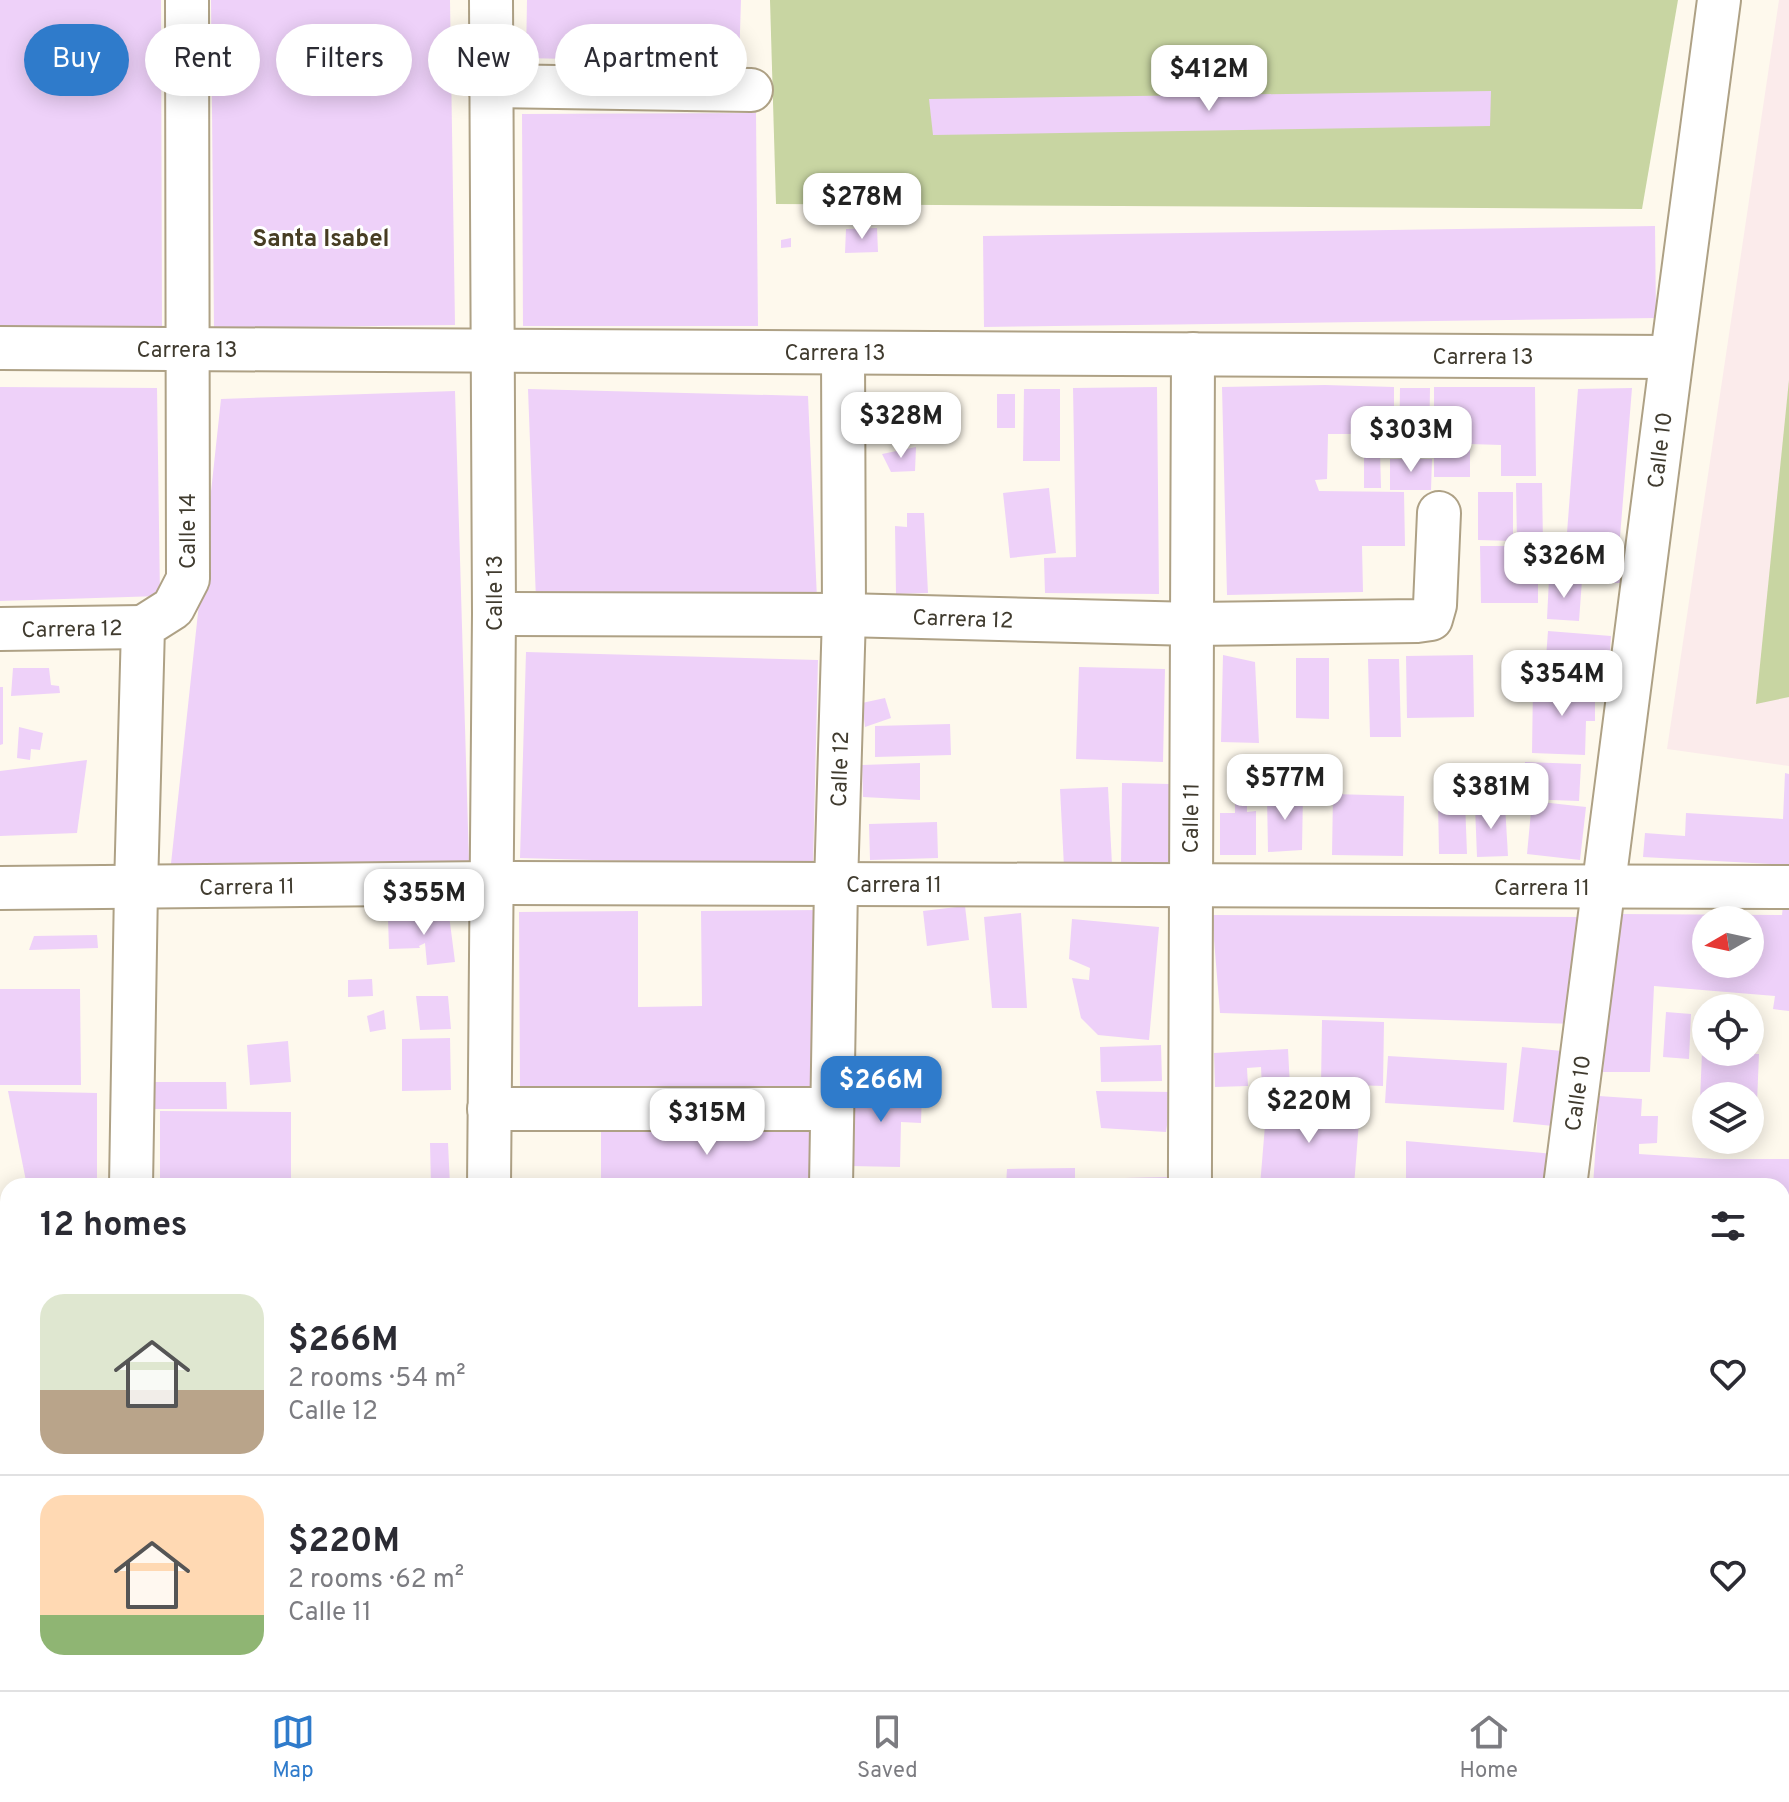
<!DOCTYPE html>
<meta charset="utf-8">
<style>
body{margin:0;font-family:Overpass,sans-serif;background:#f7f7f7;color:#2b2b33;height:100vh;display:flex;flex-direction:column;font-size:30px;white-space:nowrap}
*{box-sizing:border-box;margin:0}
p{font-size:26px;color:#7c7c81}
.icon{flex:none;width:44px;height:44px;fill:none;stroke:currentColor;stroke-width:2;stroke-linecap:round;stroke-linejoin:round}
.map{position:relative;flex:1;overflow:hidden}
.side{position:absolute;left:0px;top:1178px;width:1790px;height:512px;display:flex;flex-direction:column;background:#fff;border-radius:24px 24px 0 0;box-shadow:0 4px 20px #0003}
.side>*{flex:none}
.top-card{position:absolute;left:24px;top:24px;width:800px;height:72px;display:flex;gap:16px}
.needle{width:52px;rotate:261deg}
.controls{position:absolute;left:1692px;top:906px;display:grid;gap:16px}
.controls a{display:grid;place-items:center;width:72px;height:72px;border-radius:50%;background:#fff;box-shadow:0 4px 20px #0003;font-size:40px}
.price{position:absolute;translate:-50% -68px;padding:0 18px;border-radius:16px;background:#fff;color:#222;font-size:26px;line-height:52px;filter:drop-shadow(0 2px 4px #0008)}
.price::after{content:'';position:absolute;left:50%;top:48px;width:24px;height:18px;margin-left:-12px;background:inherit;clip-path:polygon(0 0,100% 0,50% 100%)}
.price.active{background:#2f7bcb;color:#fff}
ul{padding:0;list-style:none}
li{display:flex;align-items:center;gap:24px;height:200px;padding:0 40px}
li+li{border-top:2px solid #e1e1e2}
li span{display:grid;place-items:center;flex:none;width:224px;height:160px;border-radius:24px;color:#555}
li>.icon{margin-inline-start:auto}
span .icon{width:96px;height:96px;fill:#fffc;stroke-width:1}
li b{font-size:34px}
h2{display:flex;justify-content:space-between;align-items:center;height:96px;padding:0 40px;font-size:34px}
.chip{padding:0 28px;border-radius:36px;background:#fff;box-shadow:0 4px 20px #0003;font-size:28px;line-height:72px}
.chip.active{background:#2f7bcb;color:#fff}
.tab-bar{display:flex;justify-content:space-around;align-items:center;height:112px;border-top:2px solid #e1e1e2;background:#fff;font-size:22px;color:#7c7c81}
.tab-bar a{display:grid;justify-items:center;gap:4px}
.tab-bar .active{color:#2f7bcb}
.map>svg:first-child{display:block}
.education{fill:#fbebeb}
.green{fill:#c8d5a2}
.building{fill:#eed1f9;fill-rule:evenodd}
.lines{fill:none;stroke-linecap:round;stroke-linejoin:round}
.minor-casing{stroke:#aea185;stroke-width:46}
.minor{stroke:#fff;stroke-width:42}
.labels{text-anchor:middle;stroke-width:6;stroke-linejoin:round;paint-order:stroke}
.street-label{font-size:22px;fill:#403b2f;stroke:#fff}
.neighbourhood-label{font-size:24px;font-weight:bold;fill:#473d23;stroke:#fff}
</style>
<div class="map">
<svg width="1789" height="1690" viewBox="0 0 1789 1690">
<rect width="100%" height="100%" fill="#fef9ed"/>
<path class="education" d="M1779,0H1789V766L1667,749Z"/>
<g class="green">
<path d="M770,0H1678L1642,209L776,204Z"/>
<path d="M1789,380V697L1756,704Z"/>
</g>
<g class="building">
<path d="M0,0H161L162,329L0,330Z"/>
<path d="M211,0H450L455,325L214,328Z"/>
<path d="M527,0H741L739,63L526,58Z"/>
<path d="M1491,91L1490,126L933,135L929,99Z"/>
<path d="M756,113L758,326H523L522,114Z"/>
<path d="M1655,226L1656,318L984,327L983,236Z"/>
<path d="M877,228L878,252L845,253L846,229Z"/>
<path d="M791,238V247L781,248V240Z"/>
<path d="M1325,385L1394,387V451H1362L1361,409L1360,424L1352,425L1351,434H1328L1327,479L1315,480L1319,491L1404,492L1405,546H1362L1363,592L1227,595L1222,387Z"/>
<path d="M0,387L157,388L160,596L0,601Z"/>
<path d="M1157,387L1159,594L1045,593L1044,558L1076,557L1073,388Z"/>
<path d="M1434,387H1535L1536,476H1501V445L1470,444V477H1434Z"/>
<path d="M1400,388H1430L1429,449H1399Z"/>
<path d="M1632,388L1620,537L1567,533L1578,389Z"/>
<path d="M528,389L808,396L817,599L536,600Z"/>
<path d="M1024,389H1060V461H1023Z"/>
<path d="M455,391L469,862L170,873L221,399Z"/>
<rect x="997" y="394" width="18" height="34"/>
<path d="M916,447L915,471L891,472L882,454Z"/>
<path d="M1380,453L1381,488H1364V454Z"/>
<path d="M1390,459H1432L1431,490H1390Z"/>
<path d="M1516,483H1542L1543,543H1517Z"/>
<path d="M1049,488L1056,553L1010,558L1003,493Z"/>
<path d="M1478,492H1513V541L1478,540Z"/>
<path d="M907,513H924L928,593L896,594L895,526L907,527Z"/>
<path d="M1566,536L1567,558L1547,559L1545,537Z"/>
<path d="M1588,544L1622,545L1621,583H1587Z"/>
<path d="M1480,546H1538V603H1481Z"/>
<path d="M1549,579L1582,580L1579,621L1547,619Z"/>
<path d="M1548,631L1611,636L1608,678L1545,672Z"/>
<path d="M526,652L818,660L813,866L520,858Z"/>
<path d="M1223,655L1255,662L1259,743L1221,742Z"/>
<path d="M1473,655L1474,717L1407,718L1406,656Z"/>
<path d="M1296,658H1329V719L1296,718Z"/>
<path d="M1368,659H1399L1401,737H1370Z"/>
<path d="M1079,667L1165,669L1163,762L1076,759Z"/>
<path d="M13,668H49L51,685L59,686L60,693L11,696Z"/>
<path d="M1533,684L1595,685V721H1586L1585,755L1532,753Z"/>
<path d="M0,687H3V744L0,745Z"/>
<path d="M885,698L891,718L865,727L862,703Z"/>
<path d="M950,724L951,755L875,757V726Z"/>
<path d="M19,727L43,733L40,750L31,749L30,760L17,758Z"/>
<path d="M87,760L77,833L0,836V771Z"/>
<path d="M1525,762L1581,764L1579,801L1524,799Z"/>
<path d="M920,763V800L863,797L862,765Z"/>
<path d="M1785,773L1789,774V865L1643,857L1645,833L1685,836L1686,813L1783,819Z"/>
<path d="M1122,783L1170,784L1169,866L1121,865Z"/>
<path d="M1108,787L1112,865L1064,867L1060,789Z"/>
<path d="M1303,792L1302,850L1268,852L1267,795Z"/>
<path d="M1333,794L1404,796L1403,856L1332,855Z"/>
<path d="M1235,795H1247V812L1256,811V855H1220V813H1235Z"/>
<path d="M1465,801L1467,854H1439L1438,802Z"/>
<path d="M1532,801L1586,807L1580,860L1527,854Z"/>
<path d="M1505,805L1508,856L1477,857L1475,806Z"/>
<path d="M937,822L938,858L870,860L869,824Z"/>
<path d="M1783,905L1789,906V1011L1773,1009L1775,996L1654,986L1650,1072H1603L1618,914L1782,915ZM1706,920H1750V964H1706Z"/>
<path d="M965,906L969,940L927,946L923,911Z"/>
<path d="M820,910V1087L520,1088L519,912L638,911V1007L702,1006L701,911Z"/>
<path d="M1021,913L1027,1008H992L984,917Z"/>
<path d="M449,915L455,962L427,965L425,943L419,946L420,948L389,949L388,918Z"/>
<path d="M1212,915L1580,917L1576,1024L1220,1013Z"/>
<path d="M1072,919L1159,927L1149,1040L1098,1035L1081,1018L1072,978L1089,980L1090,968L1069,959Z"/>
<path d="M97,935L98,948L29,950L34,936Z"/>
<path d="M372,979L373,996L348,997V980Z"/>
<path d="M0,989H80L81,1085H0Z"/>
<path d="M416,996H448L451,1029L420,1030Z"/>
<path d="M384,1010L386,1029L370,1032L367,1016Z"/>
<path d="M1666,1012L1691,1014L1689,1059L1663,1057Z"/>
<path d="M1322,1020L1384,1022L1383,1086L1321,1084Z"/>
<path d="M450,1038L451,1090L402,1091V1039Z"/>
<path d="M288,1041L291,1082L250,1085L247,1045Z"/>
<path d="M1161,1045L1162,1081L1101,1082L1100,1047Z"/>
<path d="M1522,1047L1562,1051L1553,1126L1513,1122Z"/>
<path d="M1288,1049L1290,1087L1262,1089L1261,1067L1247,1068L1248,1086L1215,1087L1214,1053Z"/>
<path d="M1702,1052L1759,1054L1756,1127H1750V1096H1706V1125H1699Z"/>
<path d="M1388,1056L1507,1063L1504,1110L1385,1103Z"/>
<path d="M144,1082H226L227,1109H145Z"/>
<path d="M852,1087L922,1088L921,1123L901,1122L900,1167L850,1166Z"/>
<path d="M8,1091L97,1093V1186H27Z"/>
<path d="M1096,1091L1172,1092L1166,1132L1101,1128Z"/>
<path d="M1599,1096L1642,1099L1641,1116H1658L1657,1143L1639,1144V1154L1715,1159H1789V1247H1782V1186H1593Z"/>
<path d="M1267,1101L1360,1109L1354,1186H1260Z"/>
<path d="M160,1111L291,1112V1186H160Z"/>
<path d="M809,1126L810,1186H601V1132Z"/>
<path d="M1406,1141L1554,1154L1551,1186H1406Z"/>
<path d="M430,1143H448L450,1186H431Z"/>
<path d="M1075,1168V1186H1006L1007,1169Z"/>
<path d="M1168,1177V1186H1124V1178Z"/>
<path d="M1782,1325H1789V1690H1664L1666,1682H1782Z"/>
<rect x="0" y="1460" width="8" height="58"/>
<path d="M8,1666V1682H22V1690H0V1667Z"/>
<path d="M1366,1682H1453V1690L1366,1684Z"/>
<path d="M167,1683L243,1685V1690H167Z"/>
</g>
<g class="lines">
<defs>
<g id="minor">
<path d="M489,86L751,90"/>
<path d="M0,348L1670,357"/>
<path d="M494,614L844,615L1194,624L1417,621L1431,619L1435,605L1439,513"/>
<path d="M0,629L143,627"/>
<path d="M0,888L490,883L1789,887"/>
<path d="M489,1109H832"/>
<path d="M131,1186L136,888L143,627L173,608L188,579L187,0"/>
<path d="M489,1186L494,614L491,0"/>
<path d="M831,1186L836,885L844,615L843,353"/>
<path d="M1190,1186C1189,909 1194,632 1193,354"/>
<path d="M1565,1186C1618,791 1665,395 1719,0"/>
<path d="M0,1262H8"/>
<path d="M1782,1277H1789"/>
<path d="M0,1645L8,1646"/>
<path d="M130,1682V1690"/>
<path d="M703,1682L820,1690"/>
<path d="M485,1690V1682"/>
<path d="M1190,1690V1682"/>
<path d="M1492,1690L1493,1682"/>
</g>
</defs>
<use href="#minor" class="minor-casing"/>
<use href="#minor" class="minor"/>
</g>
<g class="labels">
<g class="street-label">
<text x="187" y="357">Carrera 13</text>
<text x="835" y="360">Carrera 13</text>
<text x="1483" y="364">Carrera 13</text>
<text transform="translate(1659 450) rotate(-83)" y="8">Calle 10</text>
<text transform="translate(187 531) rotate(-90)" y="8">Calle 14</text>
<text transform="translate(494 593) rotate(-90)" y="8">Calle 13</text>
<text transform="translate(963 618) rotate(2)" y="8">Carrera 12</text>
<text transform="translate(72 628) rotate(-1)" y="8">Carrera 12</text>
<text transform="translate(839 769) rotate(-88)" y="8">Calle 12</text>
<text transform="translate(1190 818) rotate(-89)" y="8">Calle 11</text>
<text x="894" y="892">Carrera 11</text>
<text transform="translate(247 886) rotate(-1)" y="8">Carrera 11</text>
<text x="1542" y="895">Carrera 11</text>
<text transform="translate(1577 1093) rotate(-82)" y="8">Calle 10</text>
</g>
<g class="neighbourhood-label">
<text x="321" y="246">Santa Isabel</text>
</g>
</g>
</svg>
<div class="controls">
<a><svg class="needle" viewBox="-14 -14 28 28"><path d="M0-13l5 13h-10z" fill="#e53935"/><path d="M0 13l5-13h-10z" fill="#7c7c81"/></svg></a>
<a><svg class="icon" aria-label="locate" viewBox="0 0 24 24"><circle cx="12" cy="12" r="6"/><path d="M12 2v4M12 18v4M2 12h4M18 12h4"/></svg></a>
<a><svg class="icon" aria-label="layers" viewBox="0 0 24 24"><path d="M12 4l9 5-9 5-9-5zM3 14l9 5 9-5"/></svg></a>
</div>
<b class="price" style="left:1209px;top:113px">$412M</b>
<b class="price" style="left:862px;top:241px">$278M</b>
<b class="price" style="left:901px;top:460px">$328M</b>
<b class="price" style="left:1411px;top:474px">$303M</b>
<b class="price" style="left:1564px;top:600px">$326M</b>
<b class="price" style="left:1562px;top:718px">$354M</b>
<b class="price" style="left:1285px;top:822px">$577M</b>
<b class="price" style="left:1491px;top:831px">$381M</b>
<b class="price" style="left:424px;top:937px">$355M</b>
<b class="price active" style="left:881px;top:1124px">$266M</b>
<b class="price" style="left:1309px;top:1145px">$220M</b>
<b class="price" style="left:707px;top:1157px">$315M</b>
<div class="top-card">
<a class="chip active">Buy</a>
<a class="chip">Rent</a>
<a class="chip">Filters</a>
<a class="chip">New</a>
<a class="chip">Apartment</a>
</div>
<section class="side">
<h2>12 homes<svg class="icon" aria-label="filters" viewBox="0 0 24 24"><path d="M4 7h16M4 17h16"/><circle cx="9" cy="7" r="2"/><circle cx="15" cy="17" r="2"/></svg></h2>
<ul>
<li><span style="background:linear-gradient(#dfe7d0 60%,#b9a48a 0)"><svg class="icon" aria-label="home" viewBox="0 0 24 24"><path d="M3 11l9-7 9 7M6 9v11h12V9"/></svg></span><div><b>$266M</b><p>2 rooms · 54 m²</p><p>Calle 12</p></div><svg class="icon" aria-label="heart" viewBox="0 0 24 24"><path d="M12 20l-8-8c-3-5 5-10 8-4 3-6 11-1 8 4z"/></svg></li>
<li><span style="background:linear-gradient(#ffd9b3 75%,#8fb573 0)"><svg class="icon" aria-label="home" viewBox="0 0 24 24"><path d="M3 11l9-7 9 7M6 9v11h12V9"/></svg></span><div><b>$220M</b><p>2 rooms · 62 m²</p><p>Calle 11</p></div><svg class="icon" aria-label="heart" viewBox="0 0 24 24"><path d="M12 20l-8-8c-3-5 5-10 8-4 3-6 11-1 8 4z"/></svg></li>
</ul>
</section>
</div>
<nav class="tab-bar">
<a class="active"><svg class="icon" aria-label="map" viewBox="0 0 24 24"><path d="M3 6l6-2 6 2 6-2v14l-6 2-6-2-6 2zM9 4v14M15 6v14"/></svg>Map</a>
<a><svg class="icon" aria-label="saved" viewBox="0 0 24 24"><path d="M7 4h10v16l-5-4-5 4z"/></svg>Saved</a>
<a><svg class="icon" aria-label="home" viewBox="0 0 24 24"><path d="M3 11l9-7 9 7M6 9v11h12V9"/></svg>Home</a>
</nav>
